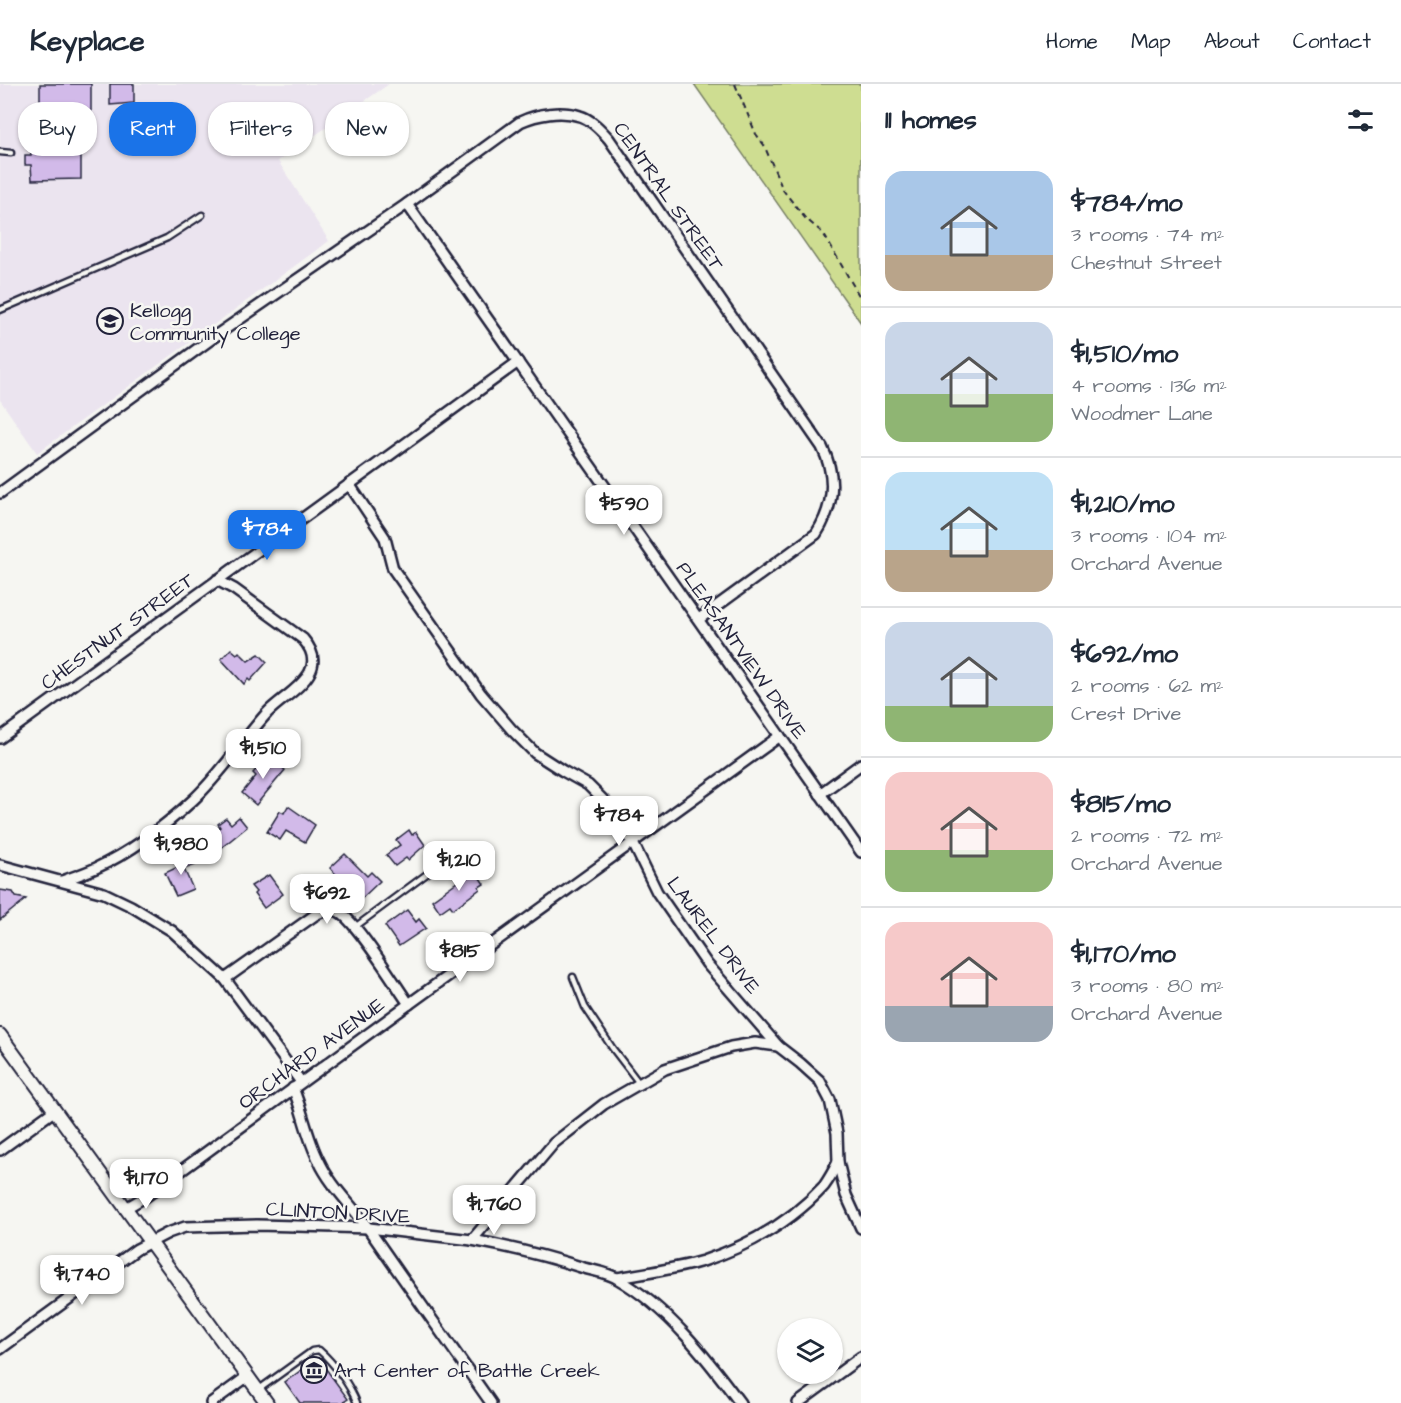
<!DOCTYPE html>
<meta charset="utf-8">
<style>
body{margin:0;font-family:"Architects Daughter",sans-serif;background:#f6f6f7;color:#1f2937;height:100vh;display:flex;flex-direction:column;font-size:22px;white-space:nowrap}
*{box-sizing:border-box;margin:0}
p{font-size:20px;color:#747a83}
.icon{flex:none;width:33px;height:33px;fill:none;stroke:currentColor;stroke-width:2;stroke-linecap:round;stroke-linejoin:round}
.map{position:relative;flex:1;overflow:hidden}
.sheet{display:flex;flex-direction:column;background:#fff;width:540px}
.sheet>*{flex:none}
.top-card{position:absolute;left:18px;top:18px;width:570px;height:54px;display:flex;gap:12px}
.tools{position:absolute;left:777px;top:1234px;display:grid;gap:12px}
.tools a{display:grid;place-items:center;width:66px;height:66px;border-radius:50%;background:#fff;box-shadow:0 2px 4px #0004;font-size:30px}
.price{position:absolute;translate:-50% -51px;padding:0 14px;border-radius:12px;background:#fff;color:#222;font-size:20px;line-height:39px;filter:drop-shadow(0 2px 3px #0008)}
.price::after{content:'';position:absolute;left:50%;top:36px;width:18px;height:14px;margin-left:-9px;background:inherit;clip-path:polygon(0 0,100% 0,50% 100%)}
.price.on{background:#1a73e8;color:#fff}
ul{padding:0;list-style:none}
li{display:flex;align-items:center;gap:18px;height:150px;padding:0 24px}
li+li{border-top:2px solid #e0e1e3}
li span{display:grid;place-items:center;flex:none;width:168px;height:120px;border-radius:18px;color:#555}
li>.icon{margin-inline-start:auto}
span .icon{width:72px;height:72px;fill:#fffc;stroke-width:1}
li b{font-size:26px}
h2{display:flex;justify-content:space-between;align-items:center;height:72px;padding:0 24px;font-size:26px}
.chip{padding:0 21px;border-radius:24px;background:#fff;box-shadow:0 2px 4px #0004;font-size:21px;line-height:54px}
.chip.on{background:#1a73e8;color:#fff}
header{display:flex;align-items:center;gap:36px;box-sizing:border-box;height:84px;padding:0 30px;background:#fff;border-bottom:2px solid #e0e1e3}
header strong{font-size:28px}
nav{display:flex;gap:33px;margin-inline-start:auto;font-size:21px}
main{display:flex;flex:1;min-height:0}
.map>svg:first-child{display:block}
.built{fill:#ebe4ef}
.green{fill:#cedd91;stroke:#788066;stroke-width:1.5}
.building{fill:#d2bae9;stroke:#22223b;stroke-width:1.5}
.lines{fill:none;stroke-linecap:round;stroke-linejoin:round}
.service-casing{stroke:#22223b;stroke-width:9}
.minor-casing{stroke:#22223b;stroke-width:14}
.tertiary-casing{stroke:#22223b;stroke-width:16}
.path{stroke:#22223b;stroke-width:2;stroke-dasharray:6 4.5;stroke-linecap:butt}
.service{stroke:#f6f6f2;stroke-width:4.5}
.minor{stroke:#f6f6f2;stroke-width:9}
.tertiary{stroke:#f6f6f2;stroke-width:12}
.labels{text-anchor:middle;stroke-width:5;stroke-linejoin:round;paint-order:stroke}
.street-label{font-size:20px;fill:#22223b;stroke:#f6f6f2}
.poi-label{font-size:20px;fill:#22223b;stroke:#f6f6f2;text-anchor:start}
</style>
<header>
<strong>Keyplace</strong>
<nav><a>Home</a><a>Map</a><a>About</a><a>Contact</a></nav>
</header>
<main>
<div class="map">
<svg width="861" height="1319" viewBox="0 0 861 1319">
<rect width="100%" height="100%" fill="#f6f6f2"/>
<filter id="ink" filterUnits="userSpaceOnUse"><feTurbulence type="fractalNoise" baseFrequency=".0167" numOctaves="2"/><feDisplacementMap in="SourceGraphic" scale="12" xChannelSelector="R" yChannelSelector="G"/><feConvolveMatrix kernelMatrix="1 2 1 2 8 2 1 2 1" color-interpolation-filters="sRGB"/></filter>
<g filter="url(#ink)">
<path class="built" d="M0,0H389L278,77L329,157L37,369L0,316Z"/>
<path class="green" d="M694,0H861V239Z"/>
<g class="building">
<path d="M40,0H91V33H81V95L32,96L31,81H25V71H31L30,34H40Z"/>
<path d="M110,0H134V19L110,21Z"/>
<path d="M231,565L237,570L239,568L248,577L259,570L267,578L250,597L248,595L244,600L221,575Z"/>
<path d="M268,672L285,686L256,721L242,709L256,692L253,689Z"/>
<path d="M288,722L315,741L305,758L286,747L280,756L267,748L280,727L284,729Z"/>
<path d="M239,733L247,743L221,764L220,762L214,767L207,757L212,753L211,751L220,743L218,740L226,734L231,740Z"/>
<path d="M409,746L412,751L416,748L425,761L408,776L406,774L395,782L386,771L400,761L396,756Z"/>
<path d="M189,769L195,781L184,785L193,805L176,812L165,789L180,782L177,774Z"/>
<path d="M345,770L367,792L371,788L380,797L360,816L330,784Z"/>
<path d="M476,788L484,800L479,803L480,805L453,825L450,821L440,828L432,816L468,790L469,792Z"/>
<path d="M269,791L283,810L264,824L254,810L256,808L251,802Z"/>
<path d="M0,806L13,808L16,813L26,815L0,836Z"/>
<path d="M407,826L416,838L419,835L426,844L399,862L385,842Z"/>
<path d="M318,1274L348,1315L342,1319H300L285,1298Z"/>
</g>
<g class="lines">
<defs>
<g id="service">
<path d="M0,68L11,69"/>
<path d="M0,226L167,154L202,131"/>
<path d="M355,843L451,772"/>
<path d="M573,893L585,923L613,965L639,999"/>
<path d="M258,1306L312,1267L319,1266C334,1279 350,1301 357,1319"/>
</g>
<g id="minor">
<path d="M407,120L861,768"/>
<path d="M349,400L385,454L393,485L481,610L512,646L535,669L563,687L588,701L606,719L633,759L657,808L707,880L778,962L800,979L820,997L830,1016L837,1049L838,1078L846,1111L861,1144"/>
<path d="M0,409L218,250L407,120L520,38C537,30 561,26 580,32C591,35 601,46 609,55L822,363C837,393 834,422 816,450L699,535"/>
<path d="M0,654L518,278"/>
<path d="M820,710L861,680"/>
<path d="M0,781L104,809L131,822L172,847L225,895L301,998"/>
<path d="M62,797C73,793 85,789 96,784C131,768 165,742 193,716C221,690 242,657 267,629C287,608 333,589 303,555L234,505L217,496"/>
<path d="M225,895L315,831C322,828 329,824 337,827C354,833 396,902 409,920"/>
<path d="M293,1004C303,1028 307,1054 319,1077C331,1103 354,1123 370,1147C410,1205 451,1262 491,1319"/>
<path d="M0,1066L55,1026"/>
<path d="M126,1124L145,1113L409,920L780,652"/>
<path d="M472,1156C510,1163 547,1172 584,1184C595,1187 609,1189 618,1195C668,1224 706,1273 740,1319"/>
<path d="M617,1194C646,1189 676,1185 703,1177C748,1162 792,1137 824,1102C829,1095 834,1086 838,1078"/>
<path d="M0,1265L137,1165L168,1149L185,1143L257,1141L335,1143L369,1144L472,1156L554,1059L604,1020L665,985L731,963L755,959L778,962"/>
<path d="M211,1319L248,1292"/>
<path d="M798,1319L861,1273"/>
</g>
<path id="tertiary" d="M0,951L267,1319"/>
</defs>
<use href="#service" class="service-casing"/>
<use href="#minor" class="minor-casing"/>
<use href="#tertiary" class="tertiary-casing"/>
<path class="path" d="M735,0L756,50L764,61L783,106L805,134L823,149L861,215"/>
<use href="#service" class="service"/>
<use href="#minor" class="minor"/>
<use href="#tertiary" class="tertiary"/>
</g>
</g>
<defs>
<symbol id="university-ring" viewBox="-11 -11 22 22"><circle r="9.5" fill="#f6f6f2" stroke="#22223b" stroke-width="1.5"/><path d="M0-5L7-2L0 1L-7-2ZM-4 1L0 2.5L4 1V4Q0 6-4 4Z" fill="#22223b"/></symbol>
<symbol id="museum-ring" viewBox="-11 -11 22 22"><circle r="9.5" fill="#f6f6f2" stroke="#22223b" stroke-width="1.5"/><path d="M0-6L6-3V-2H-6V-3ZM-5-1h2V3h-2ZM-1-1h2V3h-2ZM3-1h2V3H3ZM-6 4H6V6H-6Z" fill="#22223b"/></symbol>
</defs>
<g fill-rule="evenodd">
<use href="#university-ring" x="95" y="222" width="30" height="30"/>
<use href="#museum-ring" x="299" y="1271" width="30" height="30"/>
</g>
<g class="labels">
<g class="street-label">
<text transform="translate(669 112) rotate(55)" y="7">CENTRAL STREET</text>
<text transform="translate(117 547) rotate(-36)" y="7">CHESTNUT STREET</text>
<text transform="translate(742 566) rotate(55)" y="7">PLEASANTVIEW DRIVE</text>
<text transform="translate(714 851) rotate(53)" y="7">LAUREL DRIVE</text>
<text transform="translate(311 969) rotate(-36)" y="7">ORCHARD AVENUE</text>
<text transform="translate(338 1128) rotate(3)" y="7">CLINTON DRIVE</text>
</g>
<g class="poi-label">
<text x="130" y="233">Kellogg<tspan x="130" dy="23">Community College</tspan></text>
<text x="334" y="1293">Art Center of Battle Creek</text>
</g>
</g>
</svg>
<div class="tools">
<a><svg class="icon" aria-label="layers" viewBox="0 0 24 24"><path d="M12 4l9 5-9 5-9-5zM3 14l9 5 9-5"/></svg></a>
</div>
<b class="price" style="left:624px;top:452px">$590</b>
<b class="price on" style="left:267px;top:477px">$784</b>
<b class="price" style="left:263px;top:696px">$1,510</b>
<b class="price" style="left:619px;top:763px">$784</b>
<b class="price" style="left:181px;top:792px">$1,980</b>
<b class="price" style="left:459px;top:808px">$1,210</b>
<b class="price" style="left:327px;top:841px">$692</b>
<b class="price" style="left:460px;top:899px">$815</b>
<b class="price" style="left:146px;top:1126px">$1,170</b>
<b class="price" style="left:494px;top:1152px">$1,760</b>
<b class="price" style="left:82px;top:1222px">$1,740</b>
<div class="top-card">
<a class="chip">Buy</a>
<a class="chip on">Rent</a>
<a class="chip">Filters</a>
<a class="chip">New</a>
</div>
</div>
<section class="sheet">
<h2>11 homes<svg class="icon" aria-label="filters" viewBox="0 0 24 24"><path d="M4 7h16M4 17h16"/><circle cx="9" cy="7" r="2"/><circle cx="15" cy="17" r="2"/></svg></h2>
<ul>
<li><span style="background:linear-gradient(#a9c7e8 70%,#b9a48a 0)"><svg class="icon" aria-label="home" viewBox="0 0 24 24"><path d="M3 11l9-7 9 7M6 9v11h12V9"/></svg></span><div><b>$784/mo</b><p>3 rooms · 74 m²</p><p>Chestnut Street</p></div></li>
<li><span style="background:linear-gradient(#c9d6e8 60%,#8fb573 0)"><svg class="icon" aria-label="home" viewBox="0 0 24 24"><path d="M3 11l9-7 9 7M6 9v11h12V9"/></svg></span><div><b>$1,510/mo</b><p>4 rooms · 136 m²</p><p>Woodmer Lane</p></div></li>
<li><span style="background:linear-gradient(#bfe0f5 65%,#b9a48a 0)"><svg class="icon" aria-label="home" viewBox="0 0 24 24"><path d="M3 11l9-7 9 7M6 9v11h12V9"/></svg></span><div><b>$1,210/mo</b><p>3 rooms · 104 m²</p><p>Orchard Avenue</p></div></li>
<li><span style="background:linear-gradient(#c9d6e8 70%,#8fb573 0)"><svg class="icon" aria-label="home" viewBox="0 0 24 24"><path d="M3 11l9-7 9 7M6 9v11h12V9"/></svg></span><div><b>$692/mo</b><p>2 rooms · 62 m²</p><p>Crest Drive</p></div></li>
<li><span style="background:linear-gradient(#f6c9c9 65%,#8fb573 0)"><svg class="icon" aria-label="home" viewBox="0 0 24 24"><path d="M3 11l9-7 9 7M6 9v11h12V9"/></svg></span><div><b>$815/mo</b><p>2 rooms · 72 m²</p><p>Orchard Avenue</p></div></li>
<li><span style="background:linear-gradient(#f6c9c9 70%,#9aa5b1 0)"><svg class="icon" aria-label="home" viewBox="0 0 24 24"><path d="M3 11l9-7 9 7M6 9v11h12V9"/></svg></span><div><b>$1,170/mo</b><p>3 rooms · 80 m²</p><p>Orchard Avenue</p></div></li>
</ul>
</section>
</main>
